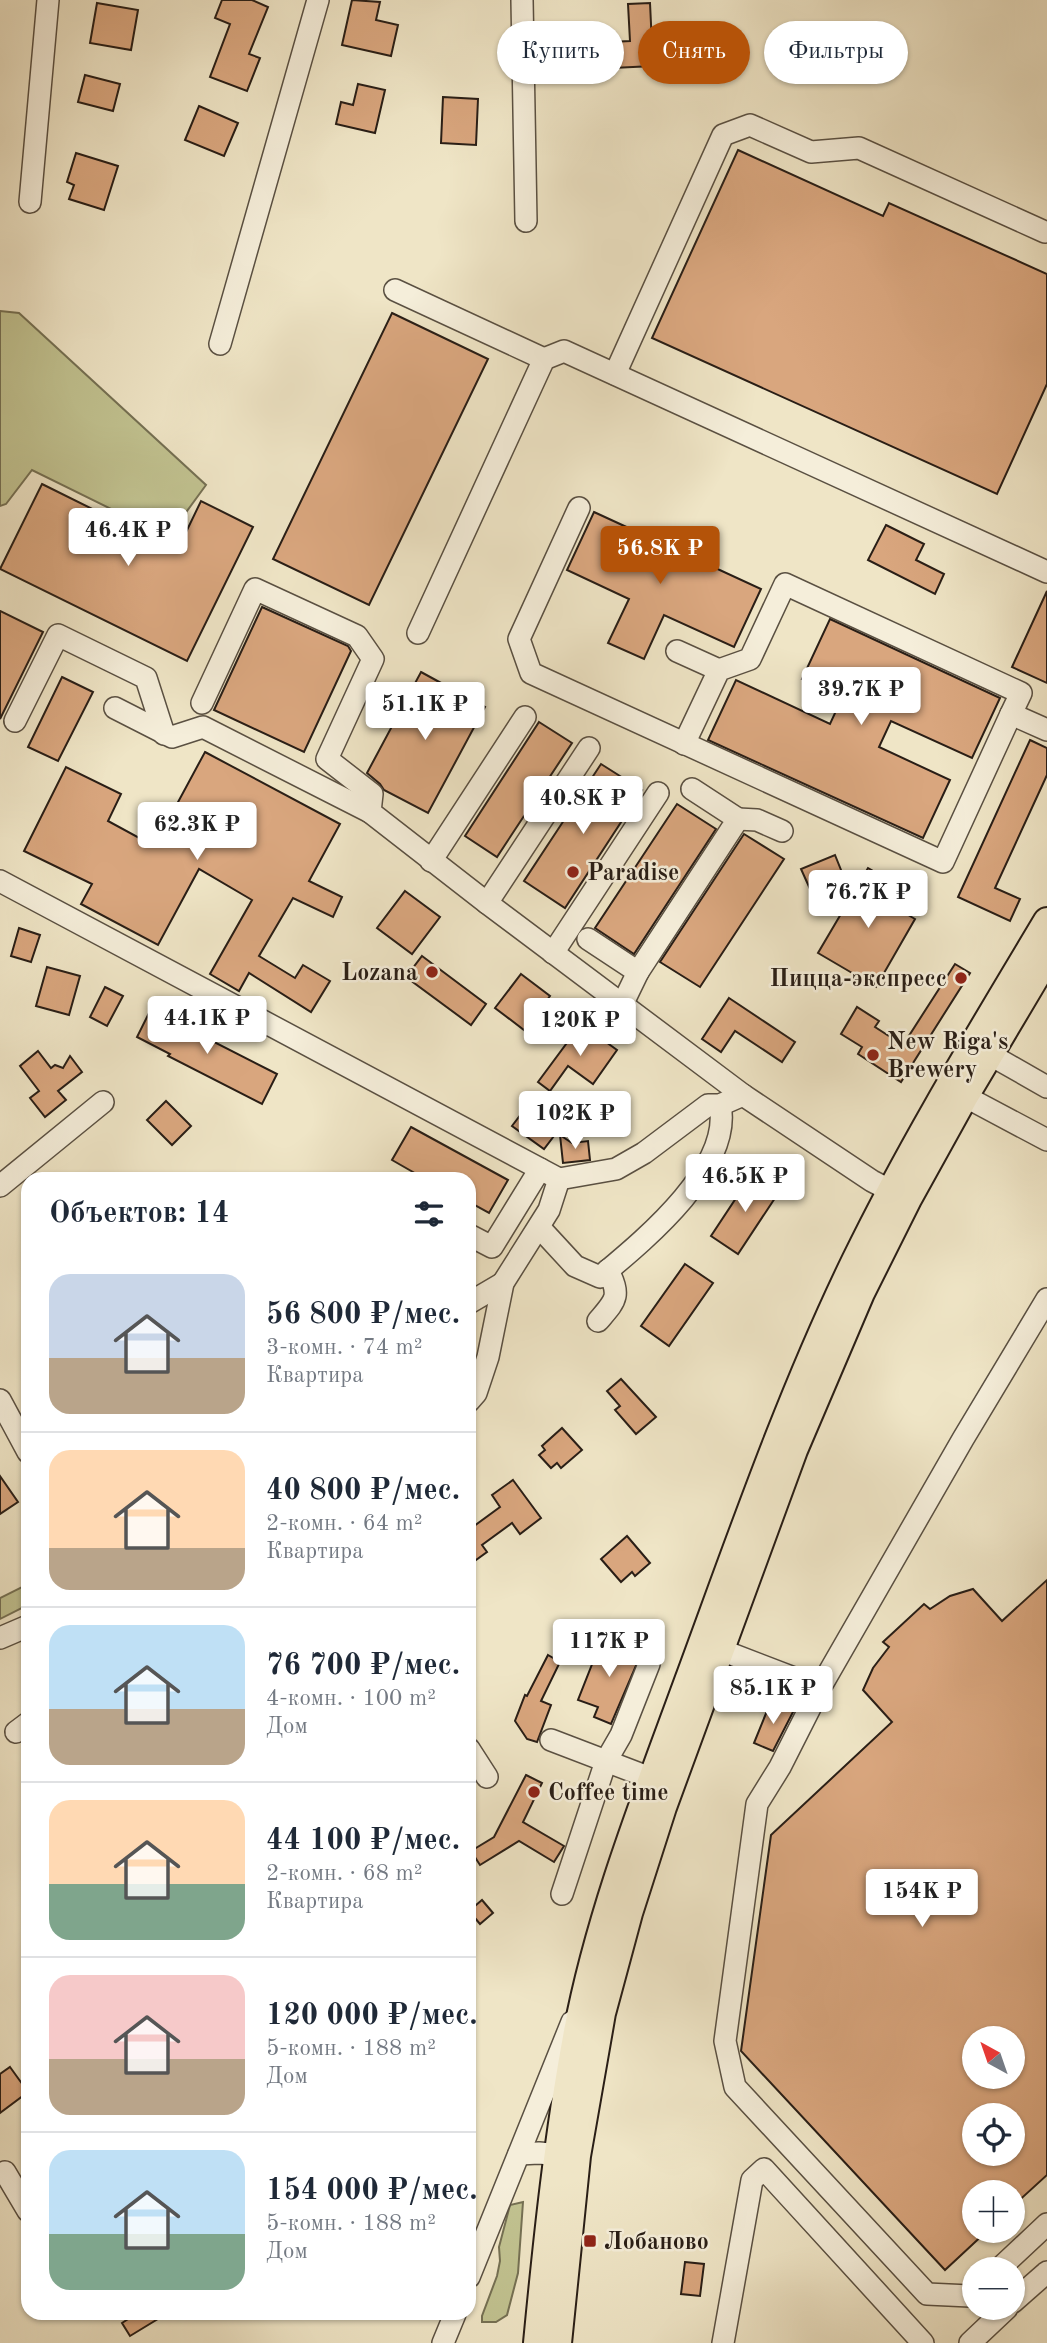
<!DOCTYPE html>
<html lang="ru">
<meta charset="utf-8">
<style>
body{margin:0;font-family:"Old Standard TT",serif;background:#f6f6f7;color:#1f2937;height:100vh;display:flex;flex-direction:column;font-size:26px;white-space:nowrap}
*{box-sizing:border-box;margin:0}
p{font-size:23px;color:#747a83}
.icon{flex:none;width:38px;height:38px;fill:none;stroke:currentColor;stroke-width:2;stroke-linecap:round;stroke-linejoin:round}
.map{position:relative;flex:1;overflow:hidden}
.sheet{position:absolute;left:21px;top:1172px;width:455px;height:1148px;display:flex;flex-direction:column;background:#fff;border-radius:21px;box-shadow:0 2px 5px #0004}
.sheet>*{flex:none}
.guide{position:absolute;left:497px;top:21px;width:444px;height:63px;display:flex;gap:14px}
.needle{width:46px;rotate:320deg}
.buttons{position:absolute;left:962px;top:2026px;display:grid;gap:14px}
.buttons a{display:grid;place-items:center;width:63px;height:63px;border-radius:50%;background:#fff;box-shadow:0 2px 5px #0004;font-size:35px}
.price{position:absolute;translate:-50% -60px;padding:0 16px;border-radius:7px;background:#fff;color:#222;font-size:23px;line-height:46px;filter:drop-shadow(0 2px 4px #0008)}
.price::after{content:'';position:absolute;left:50%;top:42px;width:21px;height:16px;margin-left:-10px;background:inherit;clip-path:polygon(0 0,100% 0,50% 100%)}
.price.active{background:#b45309;color:#fff}
ul{padding:0;list-style:none}
li{display:flex;align-items:center;gap:21px;height:175px;padding:0 28px}
li+li{border-top:2px solid #e0e1e3}
li span{display:grid;place-items:center;flex:none;width:196px;height:140px;border-radius:21px;color:#555}
li>.icon{margin-inline-start:auto}
span .icon{width:84px;height:84px;fill:#fffc;stroke-width:1}
li b{font-size:30px}
h2{display:flex;justify-content:space-between;align-items:center;height:84px;padding:0 28px;font-size:30px}
.tag{padding:0 24px;border-radius:32px;background:#fff;box-shadow:0 2px 5px #0004;font-size:24px;line-height:63px}
.tag.active{background:#b45309;color:#fff}
.map>svg:first-child{display:block}
.green{fill:#c1c290;stroke:#757053;stroke-width:2}
.building{fill:#d9a67e;stroke:#291e16;stroke-width:2;fill-rule:evenodd}
.lines{fill:none;stroke-linecap:round;stroke-linejoin:round}
.minor-casing{stroke:#5a5042;stroke-width:24}
.major-casing{stroke:#291e16;stroke-width:30}
.minor{stroke:#f5eeda;stroke-width:21}
.major{stroke:#efe5c6;stroke-width:26}
.poi-dot{fill:#8f2418;stroke:#f5eeda;stroke-width:2.5}
.labels{text-anchor:middle;stroke-width:5;stroke-linejoin:round;paint-order:stroke}
.poi-label{font-size:24px;font-weight:bold;fill:#291e16;stroke:#f5eeda;text-anchor:start}
</style>
<div class="map">
<svg width="1047" height="2343" viewBox="0 0 1047 2343">
<rect width="100%" height="100%" fill="#efe5c6"/>
<filter id="stains"><feTurbulence type="fractalNoise" baseFrequency=".00286" numOctaves="4"/><feColorMatrix values="0 0 0 0 .2 0 0 0 0 .09 0 0 0 0 .02 0 0 0 .5 -.17"/></filter>
<radialGradient id="worn" r=".72"><stop offset=".6" stop-color="#630" stop-opacity="0"/><stop offset="1" stop-color="#630" stop-opacity=".3"/></radialGradient>
<g class="green">
<path d="M0,311L19,313L206,485L168,537L32,470L6,504L0,506Z"/>
<path d="M22,1587V1608L0,1619V1598Z"/>
<path d="M523,2202L518,2273L507,2315L496,2322H482V2316L497,2276L500,2261L499,2247L510,2205Z"/>
</g>
<g class="building">
<path d="M222,0H252L268,7L249,54L260,58L247,91L210,77L230,24L215,18Z"/>
<path d="M352,0L380,2L376,20L398,25L391,56L342,45Z"/>
<path d="M97,3L138,10L131,50L90,43Z"/>
<path d="M650,3L653,66L592,69L590,43L630,41L628,4Z"/>
<path d="M85,75L120,84L113,111L78,102Z"/>
<path d="M358,84L385,90L375,133L336,124L341,102L353,105Z"/>
<path d="M443,97L478,99L476,145L441,143Z"/>
<path d="M199,106L238,123L224,156L185,140Z"/>
<path d="M738,150L883,216L889,203L1047,274V384L997,494L652,338Z"/>
<path d="M76,153L118,166L104,210L69,199L74,185L67,182Z"/>
<path d="M392,313L488,359L369,605L273,559Z"/>
<path d="M42,484L177,551L201,501L253,527L187,661L0,569Z"/>
<path d="M594,512L761,589L734,647L664,615L644,659L608,643L629,599L567,570Z"/>
<path d="M886,525L924,544L916,560L944,574L935,594L868,560Z"/>
<path d="M1047,591V683L1012,667Z"/>
<path d="M262,607L348,646L351,651L304,752L214,710Z"/>
<path d="M0,611L43,632L0,719Z"/>
<path d="M830,619L1000,698L972,758L891,721L879,747L950,780L923,838L708,740L736,680L830,724L842,698L802,679Z"/>
<path d="M421,672L485,707L428,813L384,790L380,784L367,773Z"/>
<path d="M62,677L93,692L58,761L28,747Z"/>
<path d="M539,722L572,743L497,857L465,836Z"/>
<path d="M1030,740L1047,748V775L995,888L1020,899L1010,921L958,897Z"/>
<path d="M205,752L340,824L309,881L342,897L333,917L293,898L259,956L295,978L303,965L330,981L311,1012L249,973L239,991L210,974L252,900L199,869L158,945L81,904L92,884L24,851L66,767L121,794L108,821L152,845L170,817Z"/>
<path d="M601,764L642,790L565,908L524,881Z"/>
<path d="M677,804L716,829L634,954L595,928Z"/>
<path d="M744,834L784,859L700,987L660,962Z"/>
<path d="M835,855L843,875L810,889L801,869Z"/>
<path d="M868,868L901,887L891,905L915,919L876,987L818,953Z"/>
<path d="M405,891L440,917L412,954L377,928Z"/>
<path d="M19,928L40,935L31,962L11,956Z"/>
<path d="M422,956L486,1004L471,1025L406,977Z"/>
<path d="M955,964L970,973L901,1082L858,1054L862,1047L841,1034L857,1007L879,1021L875,1027L903,1045Z"/>
<path d="M47,967L80,976L69,1015L36,1006Z"/>
<path d="M521,974L550,996L524,1030L495,1008Z"/>
<path d="M105,987L123,996L107,1026L90,1017Z"/>
<path d="M729,998L795,1042L782,1062L735,1031L721,1052L702,1039Z"/>
<path d="M152,1007L170,1016L169,1019L277,1074L262,1104L168,1056L170,1054L137,1037Z"/>
<path d="M581,1024L617,1050L593,1084L568,1066L550,1091L538,1082Z"/>
<path d="M38,1051L51,1068L55,1065L63,1068L70,1056L82,1072L58,1091L66,1100L45,1117L30,1098L39,1091L20,1066Z"/>
<path d="M166,1101L191,1126L172,1145L147,1120Z"/>
<path d="M525,1109L557,1132L544,1149L512,1126Z"/>
<path d="M411,1127L508,1180L489,1213L469,1202V1180H427L392,1160Z"/>
<path d="M560,1135L572,1143L588,1141L590,1160L563,1163Z"/>
<path d="M752,1174L779,1192L738,1254L711,1236Z"/>
<path d="M685,1264L713,1283L669,1346L641,1326Z"/>
<path d="M621,1379L656,1417L636,1434L615,1410L620,1406L607,1391Z"/>
<path d="M562,1428L582,1450L561,1468L557,1463L551,1468L539,1455L545,1450L542,1446Z"/>
<path d="M0,1476L18,1502L0,1514Z"/>
<path d="M513,1480L541,1518L520,1534L512,1523L482,1545L487,1552L469,1565V1527L470,1529L500,1507L492,1495Z"/>
<path d="M627,1536L650,1563L635,1576L632,1572L621,1582L601,1559Z"/>
<path d="M1047,1580V2175L1013,2206V2193H975V2231H987L945,2270L741,2051L771,1835L892,1722L863,1690L873,1668L889,1647L883,1642L924,1604L930,1609L950,1596L973,1589L1002,1621ZM975,2039H1013V2077H975ZM975,2116H1013V2154H975Z"/>
<path d="M602,1639L641,1654L611,1724L594,1717L598,1707L578,1700Z"/>
<path d="M548,1655L560,1662L541,1701L551,1705L537,1742L527,1739L515,1721L525,1695L527,1696Z"/>
<path d="M771,1701L794,1710L773,1751L754,1743Z"/>
<path d="M526,1775L542,1783L523,1822L564,1846L554,1862L519,1841L480,1865L471,1851L494,1837Z"/>
<path d="M482,1900L493,1913L480,1924L469,1911Z"/>
<path d="M10,2067L28,2092L0,2113V2074Z"/>
<path d="M685,2262L704,2264L700,2296L681,2294Z"/>
<path d="M136,2314H166L130,2336L122,2323Z"/>
</g>
<g class="lines">
<defs>
<g id="minor">
<path d="M522,0L526,221"/>
<path d="M30,202L48,0"/>
<path d="M395,290L544,359"/>
<path d="M220,344L318,0"/>
<path d="M615,374L723,135L750,125L811,152L859,148L1045,232"/>
<path d="M579,508L519,639L531,673L943,862L1011,714L1047,730"/>
<path d="M418,633L544,359L564,351L1047,572"/>
<path d="M677,651L719,670"/>
<path d="M202,703L255,589L357,636L373,659L327,759L372,794L370,812L487,903L743,1095"/>
<path d="M115,708L172,737L203,727L370,812"/>
<path d="M15,721L58,635L146,678L164,734"/>
<path d="M684,744L719,670L750,659L785,584L1021,693L1011,714"/>
<path d="M738,819L757,820L782,831"/>
<path d="M431,861L525,717"/>
<path d="M0,881L559,1179L549,1210L503,1283L488,1357L476,1393L469,1401"/>
<path d="M487,903L589,748"/>
<path d="M588,939L638,972L622,1005"/>
<path d="M553,953L658,793"/>
<path d="M638,972L738,819L692,789"/>
<path d="M989,1054L1047,1087"/>
<path d="M953,1090L1047,1140"/>
<path d="M559,1179L616,1169L644,1153L708,1105H720L743,1095L872,1181L903,1197"/>
<path d="M0,1186L103,1102"/>
<path d="M539,1227L575,1266L600,1277C643,1241 733,1168 720,1105"/>
<path d="M469,1235L492,1247L540,1169"/>
<path d="M469,1303L503,1283"/>
<path d="M598,1321C616,1300 621,1297 608,1270"/>
<path d="M0,1400L28,1452"/>
<path d="M0,1638L28,1626"/>
<path d="M708,1645L820,1688"/>
<path d="M16,1732L28,1723"/>
<path d="M551,1740L653,1779"/>
<path d="M469,1749L487,1777"/>
<path d="M562,1894L606,1761L621,1735L649,1664"/>
<path d="M519,2154L539,2153L572,2156"/>
<path d="M5,2172L28,2211"/>
<path d="M998,2270L1047,2224"/>
<path d="M469,2277L572,2022"/>
<path d="M975,2291L970,2296L927,2294L735,2087L725,2041L757,1804L780,1767L820,1688L963,1439L1047,1299"/>
<path d="M1013,2302L1047,2272"/>
<path d="M443,2343L455,2314"/>
<path d="M723,2343L752,2180L764,2169L923,2343"/>
<path d="M970,2343L1007,2308"/>
</g>
<g id="major">
<path d="M537,2343C547,2239 558,2134 577,2032C600,1911 646,1796 688,1681C740,1540 789,1397 855,1261C912,1144 980,1033 1047,921"/>
<path d="M558,2343L577,2156L602,2013L629,1913L663,1807L794,1450L861,1293L908,1199L965,1096L1047,958"/>
</g>
</defs>
<use href="#minor" class="minor-casing"/>
<use href="#major" class="major-casing"/>
<use href="#minor" class="minor"/>
<use href="#major" class="major"/>
</g>
<g class="poi-dot">
<circle cx="573" cy="872" r="7"/>
<circle cx="432" cy="972" r="7"/>
<circle cx="961" cy="978" r="7"/>
<circle cx="873" cy="1055" r="7"/>
<circle cx="534" cy="1792" r="7"/>
<rect x="583" y="2234" width="14" height="14" rx="3.5"/>
</g>
<g class="labels">
<g class="poi-label">
<text x="587" y="880">Paradise</text>
<text x="418" y="980" text-anchor="end">Lozana</text>
<text x="947" y="986" text-anchor="end">Пицца-экспресс</text>
<text x="887" y="1049">New Riga's<tspan x="887" dy="28">Brewery</tspan></text>
<text x="548" y="1800">Coffee time</text>
<text x="604" y="2249">Лобаново</text>
</g>
</g>
<rect width="100%" height="100%" filter="url(#stains)"/>
<rect width="100%" height="100%" fill="url(#worn)"/>
</svg>
<div class="buttons">
<a><svg class="needle" viewBox="-14 -14 28 28"><path d="M0-13l5 13h-10z" fill="#e53935"/><path d="M0 13l5-13h-10z" fill="#747a83"/></svg></a>
<a><svg class="icon" aria-label="locate" viewBox="0 0 24 24"><circle cx="12" cy="12" r="6"/><path d="M12 2v4M12 18v4M2 12h4M18 12h4"/></svg></a>
<a>+</a>
<a>−</a>
</div>
<b class="price" style="left:128px;top:568px">46.4K ₽</b>
<b class="price active" style="left:660px;top:586px">56.8K ₽</b>
<b class="price" style="left:861px;top:727px">39.7K ₽</b>
<b class="price" style="left:425px;top:742px">51.1K ₽</b>
<b class="price" style="left:583px;top:836px">40.8K ₽</b>
<b class="price" style="left:197px;top:862px">62.3K ₽</b>
<b class="price" style="left:868px;top:930px">76.7K ₽</b>
<b class="price" style="left:207px;top:1056px">44.1K ₽</b>
<b class="price" style="left:580px;top:1058px">120K ₽</b>
<b class="price" style="left:575px;top:1151px">102K ₽</b>
<b class="price" style="left:745px;top:1214px">46.5K ₽</b>
<b class="price" style="left:609px;top:1679px">117K ₽</b>
<b class="price" style="left:773px;top:1726px">85.1K ₽</b>
<b class="price" style="left:922px;top:1929px">154K ₽</b>
<div class="guide">
<a class="tag">Купить</a>
<a class="tag active">Снять</a>
<a class="tag">Фильтры</a>
</div>
<section class="sheet">
<h2>Объектов: 14<svg class="icon" aria-label="filters" viewBox="0 0 24 24"><path d="M4 7h16M4 17h16"/><circle cx="9" cy="7" r="2"/><circle cx="15" cy="17" r="2"/></svg></h2>
<ul>
<li><span style="background:linear-gradient(#c9d6e8 60%,#b9a48a 0)"><svg class="icon" aria-label="home" viewBox="0 0 24 24"><path d="M3 11l9-7 9 7M6 9v11h12V9"/></svg></span><div><b>56 800 ₽/мес.</b><p>3-комн. · 74 m²</p><p>Квартира</p></div></li>
<li><span style="background:linear-gradient(#ffd9b3 70%,#b9a48a 0)"><svg class="icon" aria-label="home" viewBox="0 0 24 24"><path d="M3 11l9-7 9 7M6 9v11h12V9"/></svg></span><div><b>40 800 ₽/мес.</b><p>2-комн. · 64 m²</p><p>Квартира</p></div></li>
<li><span style="background:linear-gradient(#bfe0f5 60%,#b9a48a 0)"><svg class="icon" aria-label="home" viewBox="0 0 24 24"><path d="M3 11l9-7 9 7M6 9v11h12V9"/></svg></span><div><b>76 700 ₽/мес.</b><p>4-комн. · 100 m²</p><p>Дом</p></div></li>
<li><span style="background:linear-gradient(#ffd9b3 60%,#7fa58c 0)"><svg class="icon" aria-label="home" viewBox="0 0 24 24"><path d="M3 11l9-7 9 7M6 9v11h12V9"/></svg></span><div><b>44 100 ₽/мес.</b><p>2-комн. · 68 m²</p><p>Квартира</p></div></li>
<li><span style="background:linear-gradient(#f6c9c9 60%,#b9a48a 0)"><svg class="icon" aria-label="home" viewBox="0 0 24 24"><path d="M3 11l9-7 9 7M6 9v11h12V9"/></svg></span><div><b>120 000 ₽/мес.</b><p>5-комн. · 188 m²</p><p>Дом</p></div></li>
<li><span style="background:linear-gradient(#bfe0f5 60%,#7fa58c 0)"><svg class="icon" aria-label="home" viewBox="0 0 24 24"><path d="M3 11l9-7 9 7M6 9v11h12V9"/></svg></span><div><b>154 000 ₽/мес.</b><p>5-комн. · 188 m²</p><p>Дом</p></div></li>
</ul>
</section>
</div>
